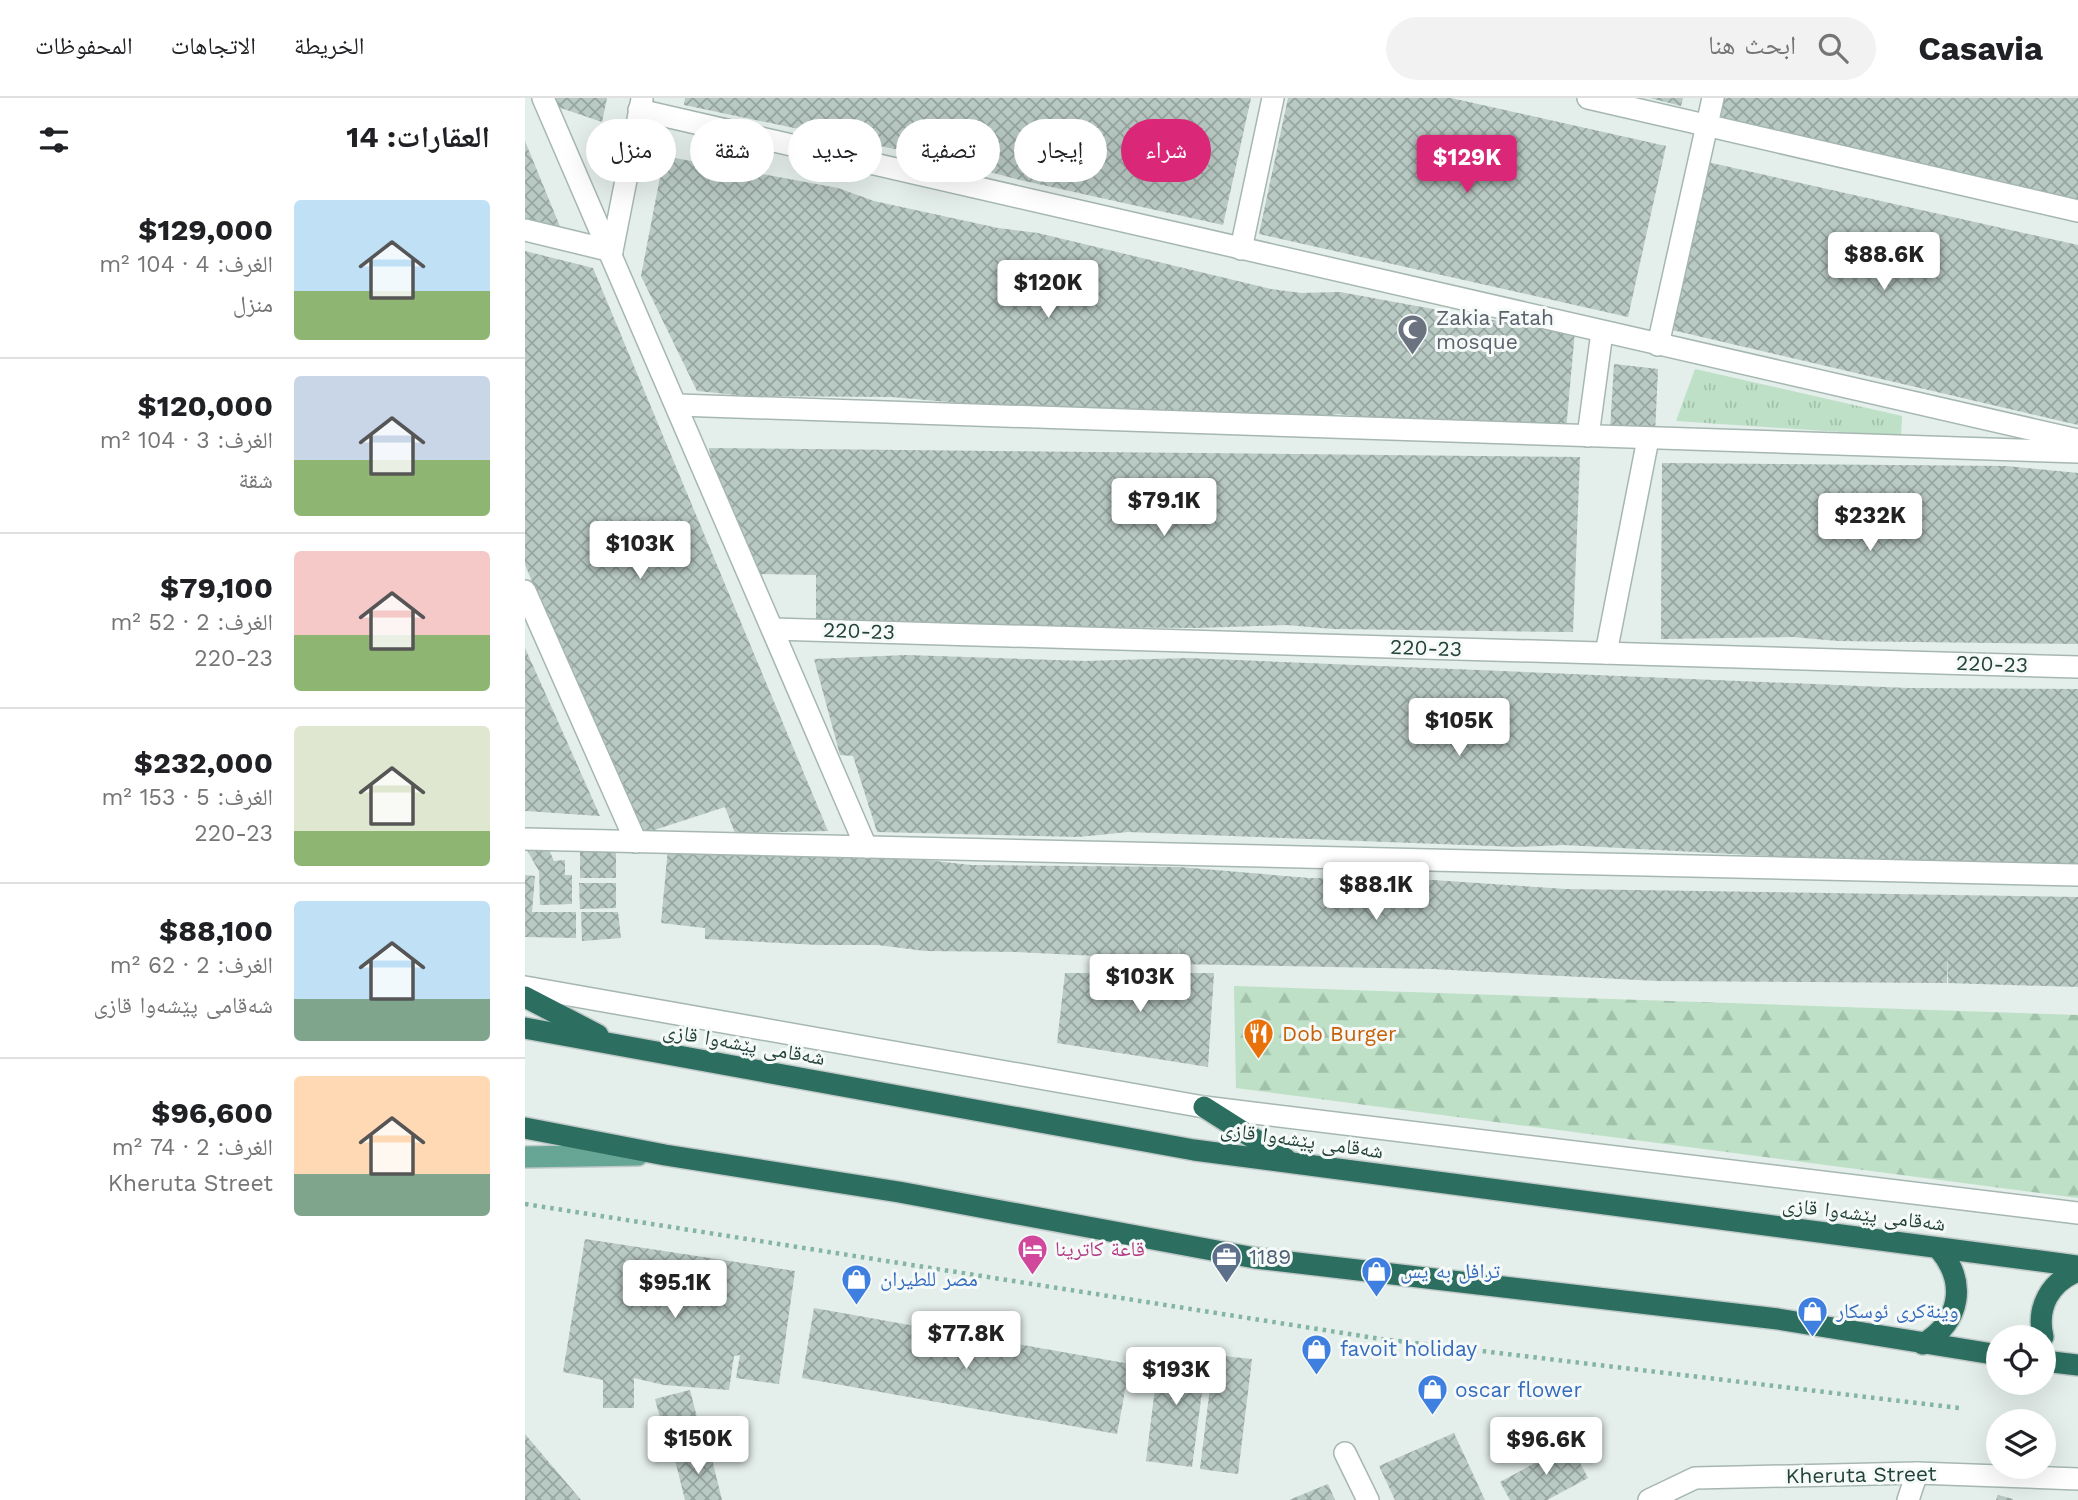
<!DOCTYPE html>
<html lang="ar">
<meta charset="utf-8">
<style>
body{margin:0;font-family:"Work Sans","Noto Naskh Arabic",sans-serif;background:#f2f2f2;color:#202124;direction:rtl;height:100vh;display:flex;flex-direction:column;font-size:26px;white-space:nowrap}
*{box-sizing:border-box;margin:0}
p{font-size:23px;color:#757577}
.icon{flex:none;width:38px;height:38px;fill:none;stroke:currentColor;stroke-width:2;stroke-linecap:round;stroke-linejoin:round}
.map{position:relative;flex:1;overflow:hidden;direction:ltr}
.drawer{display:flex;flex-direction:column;background:#fff;width:525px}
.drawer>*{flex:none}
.hud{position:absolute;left:21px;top:21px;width:665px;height:63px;direction:rtl;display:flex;gap:14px}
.fabs{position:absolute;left:1461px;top:1227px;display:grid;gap:14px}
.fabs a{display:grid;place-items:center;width:70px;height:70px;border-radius:50%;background:#fff;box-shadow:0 7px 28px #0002;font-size:35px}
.price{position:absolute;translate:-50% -60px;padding:0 16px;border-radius:7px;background:#fff;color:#222;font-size:23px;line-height:46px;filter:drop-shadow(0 2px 4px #0008)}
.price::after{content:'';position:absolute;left:50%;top:42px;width:21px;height:16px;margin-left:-10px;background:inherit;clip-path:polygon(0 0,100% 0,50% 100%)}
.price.active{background:#db2777;color:#fff}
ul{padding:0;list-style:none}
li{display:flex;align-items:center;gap:21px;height:175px;padding:0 35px}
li+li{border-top:2px solid #e0e0e0}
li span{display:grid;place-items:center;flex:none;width:196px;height:140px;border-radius:7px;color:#555}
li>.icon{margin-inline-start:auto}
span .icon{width:84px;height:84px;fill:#fffc;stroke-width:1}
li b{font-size:30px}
h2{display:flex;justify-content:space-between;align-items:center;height:84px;padding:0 35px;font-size:30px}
.tag{padding:0 24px;border-radius:32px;background:#fff;box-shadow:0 7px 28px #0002;font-size:24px;line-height:63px}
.tag.active{background:#db2777;color:#fff}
header{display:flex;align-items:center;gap:42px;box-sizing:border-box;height:98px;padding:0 35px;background:#fff;border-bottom:2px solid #e0e0e0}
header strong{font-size:33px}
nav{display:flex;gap:38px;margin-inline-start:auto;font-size:24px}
.search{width:490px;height:63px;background:#f2f2f2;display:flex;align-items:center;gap:18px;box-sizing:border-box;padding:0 24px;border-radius:38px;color:#757577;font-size:26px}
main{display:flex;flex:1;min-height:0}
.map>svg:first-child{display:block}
.grass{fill:url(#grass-tufts)}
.forest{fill:url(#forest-firs)}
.building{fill:url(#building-cross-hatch)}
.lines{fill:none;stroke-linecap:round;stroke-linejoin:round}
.minor-casing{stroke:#a6b7b1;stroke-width:24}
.major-casing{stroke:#c1cac8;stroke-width:24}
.highway-casing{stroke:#c1cac8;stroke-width:24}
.path{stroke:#83b4a4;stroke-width:4.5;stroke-dasharray:3.5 5;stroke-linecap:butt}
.minor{stroke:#fff;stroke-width:21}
.major{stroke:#67a695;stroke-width:21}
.highway{stroke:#2c6f60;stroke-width:21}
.labels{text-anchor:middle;stroke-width:6;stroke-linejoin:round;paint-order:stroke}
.worship-label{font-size:21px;fill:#5b616d;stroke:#f5faf8;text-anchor:start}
.street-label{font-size:21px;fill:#224139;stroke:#f5faf8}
.food-label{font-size:21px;fill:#c56008;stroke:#f5faf8;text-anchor:start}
.hotel-label{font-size:21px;fill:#b23c85;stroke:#f5faf8;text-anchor:start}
.service-label{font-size:21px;fill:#4e5e75;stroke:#f5faf8;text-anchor:start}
.shop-label{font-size:21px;fill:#366cbe;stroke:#f5faf8;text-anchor:start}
</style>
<header>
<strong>Casavia</strong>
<div class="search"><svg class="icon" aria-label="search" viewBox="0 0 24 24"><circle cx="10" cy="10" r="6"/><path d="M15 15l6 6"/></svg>ابحث هنا</div>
<nav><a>الخريطة</a><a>الاتجاهات</a><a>المحفوظات</a></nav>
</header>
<main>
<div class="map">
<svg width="1553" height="1402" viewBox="0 0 1553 1402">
<defs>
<pattern id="grass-tufts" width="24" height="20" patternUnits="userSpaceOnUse" patternTransform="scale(1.75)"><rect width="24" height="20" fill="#bde0c6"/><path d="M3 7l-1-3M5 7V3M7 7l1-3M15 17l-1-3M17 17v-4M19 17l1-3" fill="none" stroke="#a2c1ab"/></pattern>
<pattern id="forest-firs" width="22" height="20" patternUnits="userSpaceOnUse" patternTransform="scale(1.75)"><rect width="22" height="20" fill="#bde0c6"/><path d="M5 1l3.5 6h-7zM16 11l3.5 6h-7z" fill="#a2c1ab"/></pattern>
<pattern id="building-cross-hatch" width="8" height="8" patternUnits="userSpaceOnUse" patternTransform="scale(1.75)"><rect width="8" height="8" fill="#b9c9c3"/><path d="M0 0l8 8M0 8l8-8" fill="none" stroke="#96a59f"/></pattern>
</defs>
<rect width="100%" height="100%" fill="#e4eeea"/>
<path class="grass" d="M1170,271L1377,318L1376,338L1151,323Z"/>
<path class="forest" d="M709,888L1553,917V1100L711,990Z"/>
<g class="building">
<path d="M24,0H82L77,24L27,7Z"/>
<path d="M160,0H726L698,127L495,82L408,59L159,7Z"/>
<path d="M763,0H926L1141,48L1103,219L734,136Z"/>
<path d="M1125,0H1158L1156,8Z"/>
<path d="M1198,0H1553V103L1193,22Z"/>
<path d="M0,43L36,131L0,124Z"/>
<path d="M139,58L313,90L349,103L473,130L513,135L746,191L776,195L815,194L979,224L1050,233L1041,332L916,327L813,316L778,322L491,310L367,299L222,298L172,293L116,178Z"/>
<path d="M1182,64L1553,147V327L1147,232Z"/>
<path d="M0,153L68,170L303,733L210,735L200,709L117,736L0,467Z"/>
<path d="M1089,266L1133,271L1130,335L1085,332Z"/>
<path d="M184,350L1055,359L1048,534L808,531L762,527L672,530L381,528L291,524V477L231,476L215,429L192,392Z"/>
<path d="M1137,365L1481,368L1553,375V546L1313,543L1268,539L1136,541Z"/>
<path d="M0,550L39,637L75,718L0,713Z"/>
<path d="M381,557L560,563L663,560L1383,590L1553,591V767L1337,763L1039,747L993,749L603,734L553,739L352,734L328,658L315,657L289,561Z"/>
<path d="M0,749L24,752L29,763L40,762V777H47V806L15,807L14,773Z"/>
<path d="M143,750L183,756L401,762L446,767L654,769L784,780L908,782L1041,791L1553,799V889L1423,885V852L1422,885L1132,883L908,871L653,866L654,844L652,866L613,860L491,854L400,853L353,847H294L180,841V830L136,825Z"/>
<rect x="55" y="754" width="36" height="26"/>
<path d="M0,777L10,778L7,814H51V840L0,839Z"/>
<path d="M54,785H91V810L55,811Z"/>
<path d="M56,814H93L96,840L57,843Z"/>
<path d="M540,875H689L683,969L532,945Z"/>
<path d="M60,1141L270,1173L254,1286L211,1280L215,1257L209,1258L204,1292L139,1287L109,1280V1310H78V1282L38,1274Z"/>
<path d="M289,1210L605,1266L592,1336L277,1280Z"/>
<path d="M635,1250L682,1256L667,1369L621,1363Z"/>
<path d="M689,1257L727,1261L713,1376L675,1371Z"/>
<path d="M165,1292L175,1331L140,1339L130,1301Z"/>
<path d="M929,1335L960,1402H870L854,1368Z"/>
<path d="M0,1336L56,1402H0Z"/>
<path d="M1045,1346L1063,1380L1022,1402H985L975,1384Z"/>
<path d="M184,1349L197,1402H160L149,1358Z"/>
<path d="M803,1386L810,1402H764Z"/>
<path d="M1473,1397L1488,1401V1402H1471Z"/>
</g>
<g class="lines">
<defs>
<g id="minor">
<path d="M18,0L341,749"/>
<path d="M1063,0L1553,113"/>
<path d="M114,12L1553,342"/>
<path d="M0,132L87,153"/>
<path d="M716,151L748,0"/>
<path d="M87,153L117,1"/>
<path d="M1133,247L1188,0"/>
<path d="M153,307L1553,354"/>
<path d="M1063,338L1077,234"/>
<path d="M0,493L111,744"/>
<path d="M248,531L1553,569"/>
<path d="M1081,555L1123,341"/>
<path d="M0,741L1553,777"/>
<path d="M0,889L679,1009L1553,1115"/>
<path d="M820,1355L843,1402"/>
<path d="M1124,1402L1170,1380L1392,1375L1553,1381"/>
<path d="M1383,1402L1392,1375"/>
</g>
<path id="major" d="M0,1059L113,1057"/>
<g id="highway">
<path d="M0,899L73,937"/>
<path d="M0,930L669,1052L1553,1168"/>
<path d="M679,1009L761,1061"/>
<path d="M0,1030L140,1057L374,1094L730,1160L1253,1221L1474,1257"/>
<path d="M1518,1239C1511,1209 1525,1184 1553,1173"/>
<path d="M1398,1246C1436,1223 1442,1184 1414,1151"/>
<path d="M1519,1263L1553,1267"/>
</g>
</defs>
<use href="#minor" class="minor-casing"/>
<use href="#major" class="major-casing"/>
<use href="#highway" class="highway-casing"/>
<path class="path" d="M0,1106L856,1241L1434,1310"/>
<use href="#minor" class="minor"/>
<use href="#major" class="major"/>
<use href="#highway" class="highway"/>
</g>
<defs>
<symbol id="mosque-pin" viewBox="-11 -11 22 30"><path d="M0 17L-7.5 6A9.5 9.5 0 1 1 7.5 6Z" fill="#6b7280" stroke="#f5faf8"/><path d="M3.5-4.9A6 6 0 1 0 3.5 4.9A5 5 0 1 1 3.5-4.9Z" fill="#fff"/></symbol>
<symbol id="restaurant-pin" viewBox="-11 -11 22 30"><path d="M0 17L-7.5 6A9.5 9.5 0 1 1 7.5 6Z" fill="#e8710a" stroke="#f5faf8"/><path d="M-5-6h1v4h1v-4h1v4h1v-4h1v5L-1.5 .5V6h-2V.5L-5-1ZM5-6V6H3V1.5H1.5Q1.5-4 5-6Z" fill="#fff"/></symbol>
<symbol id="hotel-pin" viewBox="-11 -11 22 30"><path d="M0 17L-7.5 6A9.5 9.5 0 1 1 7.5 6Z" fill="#d1479c" stroke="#f5faf8"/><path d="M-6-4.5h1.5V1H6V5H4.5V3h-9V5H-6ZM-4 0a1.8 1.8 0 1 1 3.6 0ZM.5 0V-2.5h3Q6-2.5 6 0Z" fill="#fff"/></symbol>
<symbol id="office-pin" viewBox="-11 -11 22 30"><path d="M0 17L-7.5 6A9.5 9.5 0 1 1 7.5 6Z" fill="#5c6f8a" stroke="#f5faf8"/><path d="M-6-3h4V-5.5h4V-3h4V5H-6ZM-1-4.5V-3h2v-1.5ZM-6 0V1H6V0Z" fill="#fff"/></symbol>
<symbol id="shop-pin" viewBox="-11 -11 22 30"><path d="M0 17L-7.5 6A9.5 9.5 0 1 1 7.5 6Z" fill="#3f7fe0" stroke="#f5faf8"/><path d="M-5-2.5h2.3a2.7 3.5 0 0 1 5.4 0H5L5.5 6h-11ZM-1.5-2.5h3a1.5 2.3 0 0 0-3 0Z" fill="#fff"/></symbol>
</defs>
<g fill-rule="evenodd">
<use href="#mosque-pin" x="870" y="214" width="35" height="47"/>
<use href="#restaurant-pin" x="716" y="918" width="35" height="47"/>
<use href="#hotel-pin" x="490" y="1134" width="35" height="47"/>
<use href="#office-pin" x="684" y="1142" width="35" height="47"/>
<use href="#shop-pin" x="834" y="1156" width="35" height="47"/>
<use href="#shop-pin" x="314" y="1164" width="35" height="47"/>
<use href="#shop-pin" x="1270" y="1196" width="35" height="47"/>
<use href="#shop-pin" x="774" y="1234" width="35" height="47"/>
<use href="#shop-pin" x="890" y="1274" width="35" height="47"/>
</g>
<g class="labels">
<g class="worship-label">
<text x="911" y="227">Zakia Fatah<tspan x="911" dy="24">mosque</tspan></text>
</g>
<g class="street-label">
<text transform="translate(334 533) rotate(2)" y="7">220-23</text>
<text transform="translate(901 550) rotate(2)" y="7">220-23</text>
<text transform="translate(1467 566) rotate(2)" y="7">220-23</text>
<text transform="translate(219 946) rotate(10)" y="7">شەقامی پێشەوا قازی</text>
<text transform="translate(777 1042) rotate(8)" y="7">شەقامی پێشەوا قازی</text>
<text transform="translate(1339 1116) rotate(7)" y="7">شەقامی پێشەوا قازی</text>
<text transform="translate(1336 1377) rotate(-1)" y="7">Kheruta Street</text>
</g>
<g class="food-label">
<text x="757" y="943">Dob Burger</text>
</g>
<g class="hotel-label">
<text x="530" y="1158">قاعة كاترينا</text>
</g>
<g class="service-label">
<text x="724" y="1166">1189</text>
</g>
<g class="shop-label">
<text x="875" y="1180">ترافل به يس</text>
<text x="355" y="1188">مصر للطیران</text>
<text x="1311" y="1220">وينةكرى ئوسكار</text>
<text x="815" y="1258">favoit holiday</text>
<text x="930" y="1299">oscar flower</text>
</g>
</g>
</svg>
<div class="fabs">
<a><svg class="icon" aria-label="locate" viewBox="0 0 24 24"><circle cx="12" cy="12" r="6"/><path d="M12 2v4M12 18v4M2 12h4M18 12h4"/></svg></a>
<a><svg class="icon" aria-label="layers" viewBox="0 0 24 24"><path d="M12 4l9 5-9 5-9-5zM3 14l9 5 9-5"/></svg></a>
</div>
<b class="price active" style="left:942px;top:97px">$129K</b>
<b class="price" style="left:1359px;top:194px">$88.6K</b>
<b class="price" style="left:523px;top:222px">$120K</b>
<b class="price" style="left:639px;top:440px">$79.1K</b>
<b class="price" style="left:1345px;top:455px">$232K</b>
<b class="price" style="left:115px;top:483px">$103K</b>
<b class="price" style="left:934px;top:660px">$105K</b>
<b class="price" style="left:851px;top:824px">$88.1K</b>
<b class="price" style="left:615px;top:916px">$103K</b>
<b class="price" style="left:150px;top:1222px">$95.1K</b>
<b class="price" style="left:441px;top:1273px">$77.8K</b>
<b class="price" style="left:651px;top:1309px">$193K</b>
<b class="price" style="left:173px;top:1378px">$150K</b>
<b class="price" style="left:1021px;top:1379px">$96.6K</b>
<div class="hud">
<a class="tag active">شراء</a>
<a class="tag">إيجار</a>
<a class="tag">تصفية</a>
<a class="tag">جديد</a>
<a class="tag">شقة</a>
<a class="tag">منزل</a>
</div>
</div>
<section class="drawer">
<h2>العقارات: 14<svg class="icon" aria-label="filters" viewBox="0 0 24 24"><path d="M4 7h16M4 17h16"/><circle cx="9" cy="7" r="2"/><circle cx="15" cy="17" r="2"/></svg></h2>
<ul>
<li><span style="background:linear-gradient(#bfe0f5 65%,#8fb573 0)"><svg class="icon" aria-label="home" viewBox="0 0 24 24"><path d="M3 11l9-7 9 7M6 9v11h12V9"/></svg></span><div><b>$129,000</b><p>الغرف: 4 · 104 m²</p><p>منزل</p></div></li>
<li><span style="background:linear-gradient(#c9d6e8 60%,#8fb573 0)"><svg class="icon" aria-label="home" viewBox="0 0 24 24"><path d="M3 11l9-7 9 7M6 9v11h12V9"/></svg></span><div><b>$120,000</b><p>الغرف: 3 · 104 m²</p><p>شقة</p></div></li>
<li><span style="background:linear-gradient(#f6c9c9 60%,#8fb573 0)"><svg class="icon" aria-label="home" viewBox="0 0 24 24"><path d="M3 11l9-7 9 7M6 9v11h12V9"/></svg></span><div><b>$79,100</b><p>الغرف: 2 · 52 m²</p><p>220-23</p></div></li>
<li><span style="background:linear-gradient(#dfe7d0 75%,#8fb573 0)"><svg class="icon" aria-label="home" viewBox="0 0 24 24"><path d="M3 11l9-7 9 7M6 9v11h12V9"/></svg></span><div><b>$232,000</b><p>الغرف: 5 · 153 m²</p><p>220-23</p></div></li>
<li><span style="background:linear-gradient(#bfe0f5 70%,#7fa58c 0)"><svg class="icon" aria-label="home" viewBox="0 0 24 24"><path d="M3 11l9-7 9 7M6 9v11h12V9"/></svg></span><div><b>$88,100</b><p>الغرف: 2 · 62 m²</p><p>شەقامی پێشەوا قازی</p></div></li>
<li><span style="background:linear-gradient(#ffd9b3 70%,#7fa58c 0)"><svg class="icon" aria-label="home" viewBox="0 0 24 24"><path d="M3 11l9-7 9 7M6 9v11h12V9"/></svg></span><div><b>$96,600</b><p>الغرف: 2 · 74 m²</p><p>Kheruta Street</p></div></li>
</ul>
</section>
</main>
